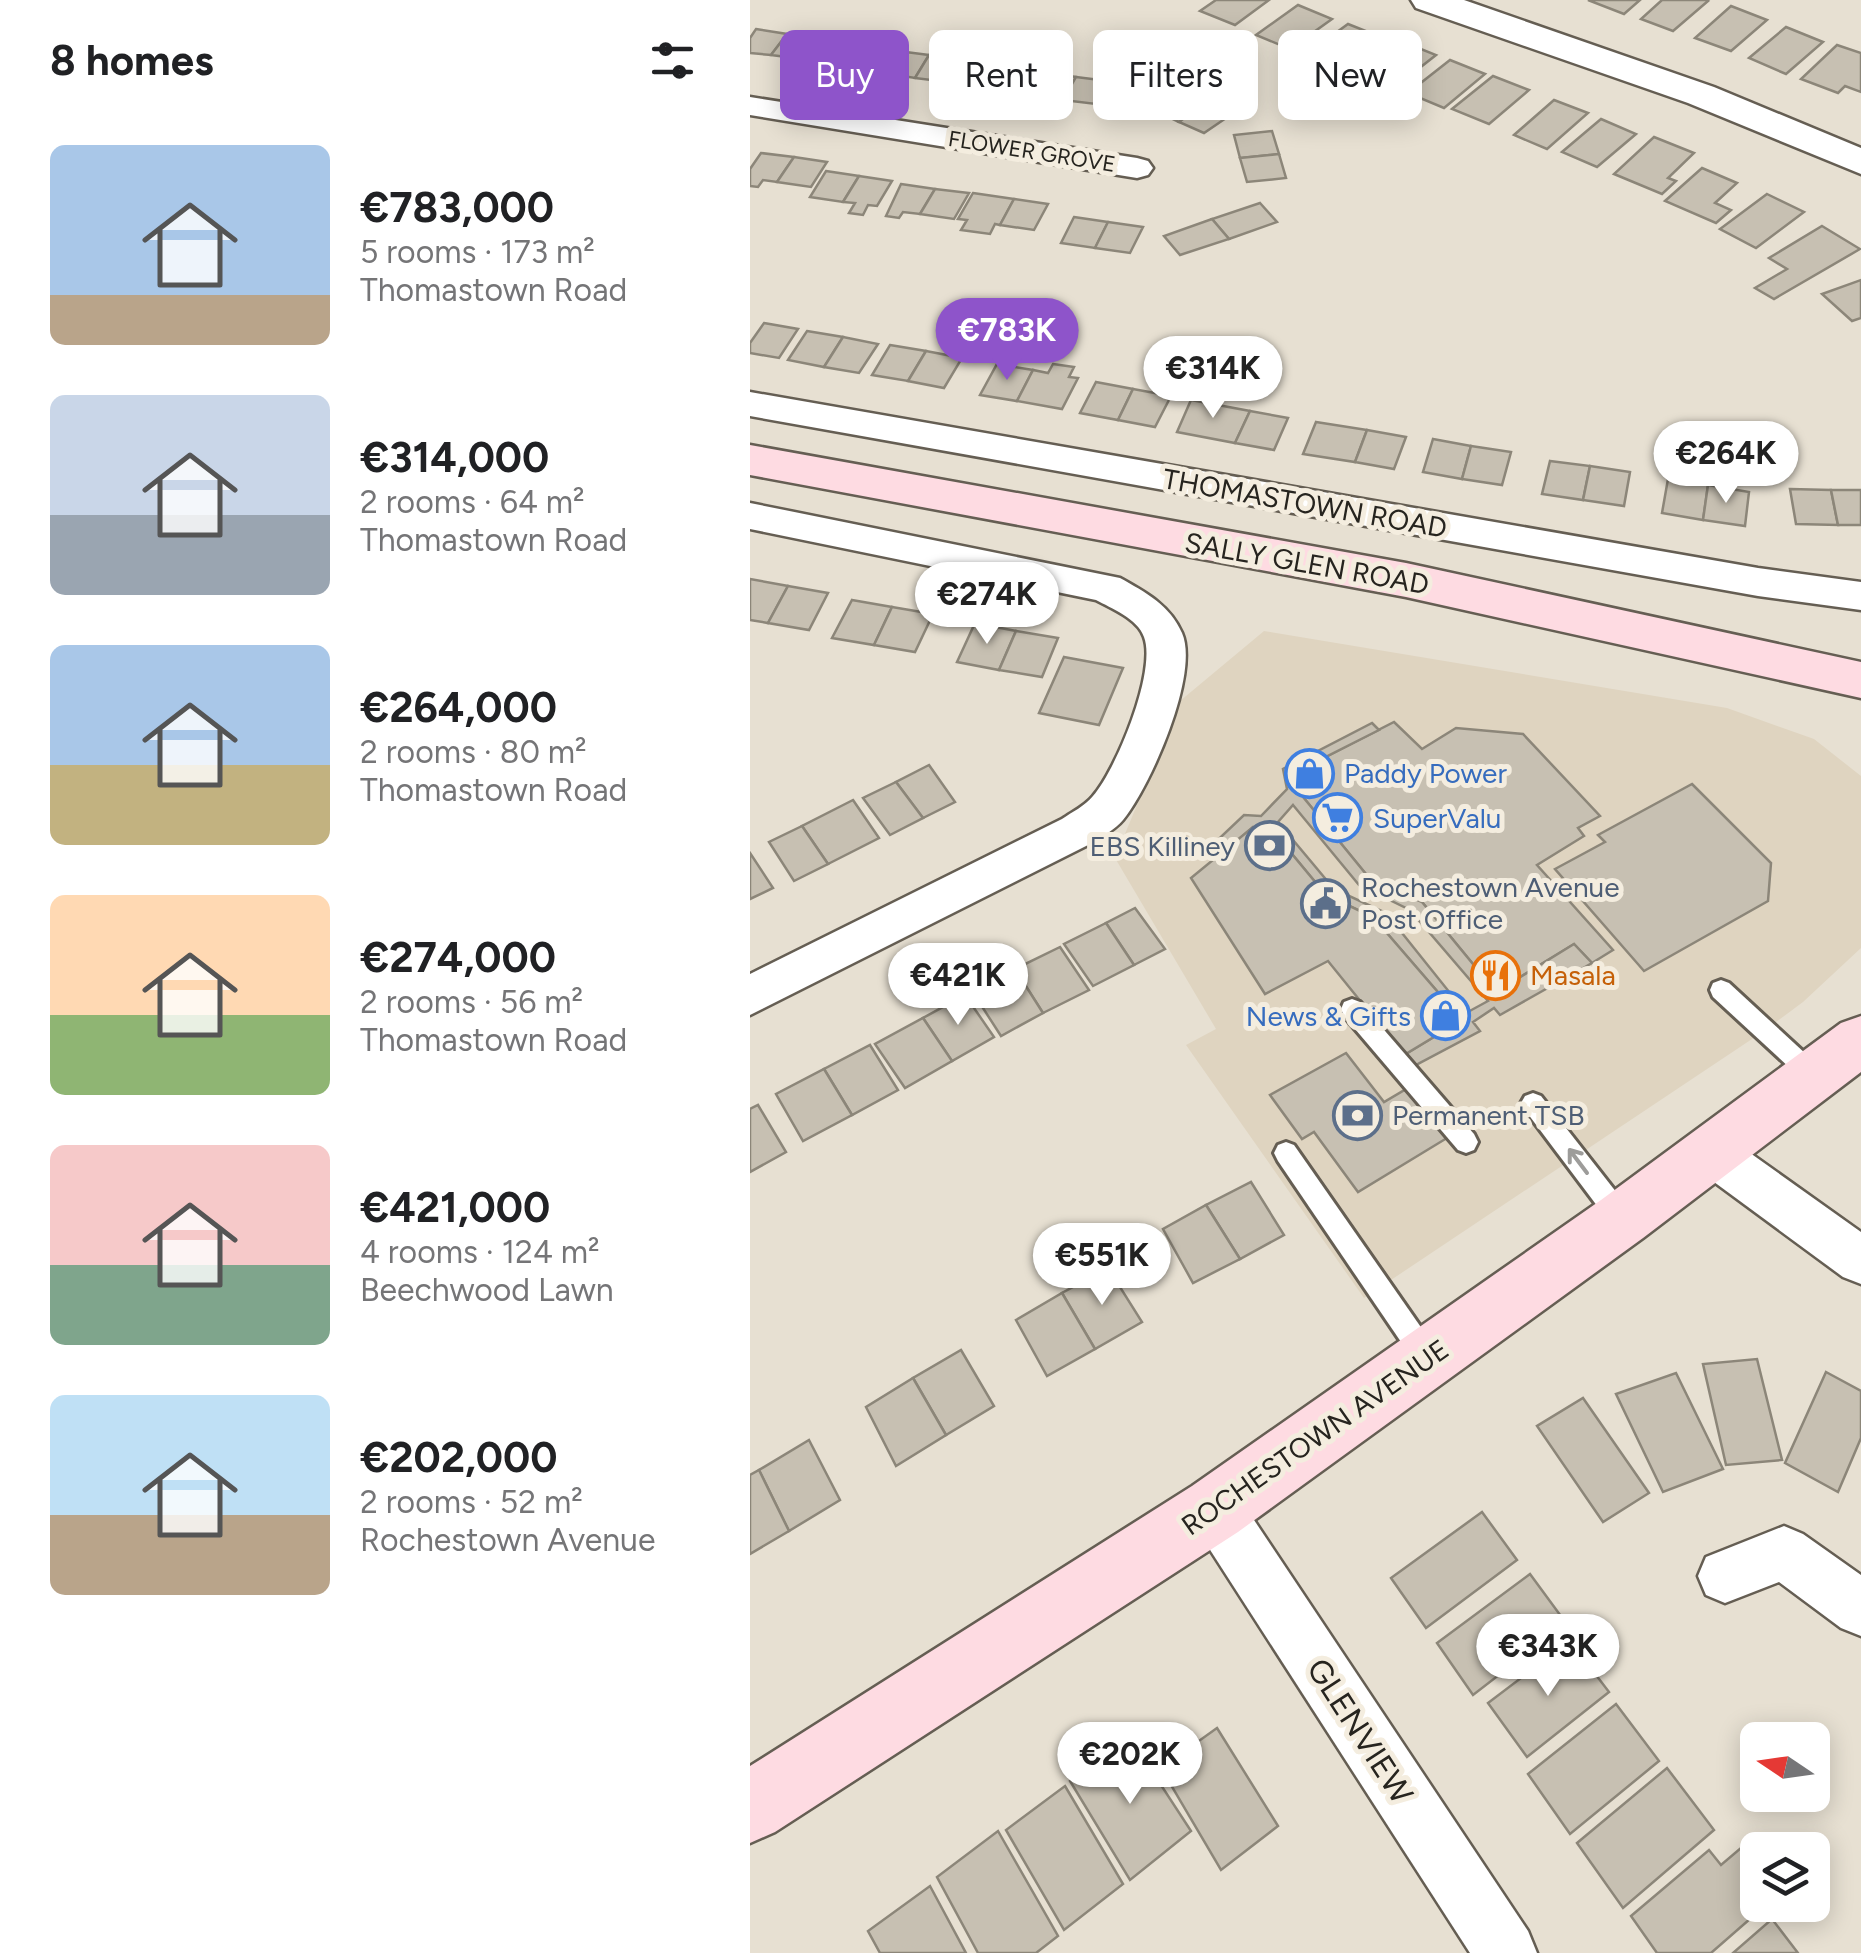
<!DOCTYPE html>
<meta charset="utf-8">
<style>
body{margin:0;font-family:Figtree,sans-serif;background:#f2f2f2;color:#202124;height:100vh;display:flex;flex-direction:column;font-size:38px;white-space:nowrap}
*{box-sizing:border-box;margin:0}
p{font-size:32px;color:#757577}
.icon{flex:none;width:55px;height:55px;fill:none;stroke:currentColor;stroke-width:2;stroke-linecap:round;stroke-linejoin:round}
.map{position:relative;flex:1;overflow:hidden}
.side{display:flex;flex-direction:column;background:#fff;width:750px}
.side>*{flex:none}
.guide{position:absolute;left:30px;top:30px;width:930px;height:90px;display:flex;gap:20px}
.needle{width:65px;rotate:283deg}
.buttons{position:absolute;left:990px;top:1722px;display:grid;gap:20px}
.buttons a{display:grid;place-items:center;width:90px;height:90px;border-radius:15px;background:#fff;box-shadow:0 5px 25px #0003;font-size:50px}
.price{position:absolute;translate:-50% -85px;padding:0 22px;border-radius:35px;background:#fff;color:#222;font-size:32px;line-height:65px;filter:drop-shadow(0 2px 5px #0008)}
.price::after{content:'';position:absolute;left:50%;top:60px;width:30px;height:22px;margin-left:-15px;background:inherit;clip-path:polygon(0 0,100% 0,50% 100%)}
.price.selected{background:#8e54ca;color:#fff}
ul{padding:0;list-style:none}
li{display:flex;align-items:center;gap:30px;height:250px;padding:0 50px}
li span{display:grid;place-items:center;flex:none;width:280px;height:200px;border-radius:15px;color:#555}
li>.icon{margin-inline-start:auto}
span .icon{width:120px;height:120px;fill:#fffc;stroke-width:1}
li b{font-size:42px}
h2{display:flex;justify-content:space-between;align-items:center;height:120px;padding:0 50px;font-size:42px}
.chip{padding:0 35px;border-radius:15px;background:#fff;box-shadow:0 5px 25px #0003;font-size:35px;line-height:90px}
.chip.selected{background:#8e54ca;color:#fff}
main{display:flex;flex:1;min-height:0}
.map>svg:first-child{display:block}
.built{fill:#dfd4c0}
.building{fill:#c7c0b2;stroke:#8c8679;stroke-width:2.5;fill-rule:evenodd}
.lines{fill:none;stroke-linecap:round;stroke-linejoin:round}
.service-casing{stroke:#655e53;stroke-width:6}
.minor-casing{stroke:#655e53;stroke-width:5}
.tertiary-casing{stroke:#655e53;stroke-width:5}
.secondary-casing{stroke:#655e53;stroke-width:5}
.service{fill:#fff;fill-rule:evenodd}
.minor{fill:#fff;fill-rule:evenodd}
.tertiary{fill:#fff;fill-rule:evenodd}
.secondary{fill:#fedbe2;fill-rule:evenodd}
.oneway{stroke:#9d9c9a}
.labels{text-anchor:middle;stroke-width:10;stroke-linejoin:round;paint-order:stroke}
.far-street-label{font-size:22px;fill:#26241f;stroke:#f4eddf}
.street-label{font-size:28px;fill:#26241f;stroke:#f4eddf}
.shop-label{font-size:28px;fill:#366cbe;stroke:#f4eddf;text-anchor:start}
.service-label{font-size:28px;fill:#4e5e75;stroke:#f4eddf;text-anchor:start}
.food-label{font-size:28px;fill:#c56008;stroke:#f4eddf;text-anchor:start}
.near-street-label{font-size:32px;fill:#26241f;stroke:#f4eddf}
</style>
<main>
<section class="side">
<h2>8 homes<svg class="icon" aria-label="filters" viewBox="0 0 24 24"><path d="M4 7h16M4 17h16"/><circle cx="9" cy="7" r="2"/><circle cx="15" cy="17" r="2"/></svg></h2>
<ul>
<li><span style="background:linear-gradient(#a9c7e8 75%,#b9a48a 0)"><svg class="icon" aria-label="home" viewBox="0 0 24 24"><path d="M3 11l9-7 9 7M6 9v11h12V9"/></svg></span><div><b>€783,000</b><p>5 rooms · 173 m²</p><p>Thomastown Road</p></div></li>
<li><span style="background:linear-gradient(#c9d6e8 60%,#9aa5b1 0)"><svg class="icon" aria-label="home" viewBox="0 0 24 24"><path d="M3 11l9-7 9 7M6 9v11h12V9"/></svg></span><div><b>€314,000</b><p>2 rooms · 64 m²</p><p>Thomastown Road</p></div></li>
<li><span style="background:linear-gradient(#a9c7e8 60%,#c2b280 0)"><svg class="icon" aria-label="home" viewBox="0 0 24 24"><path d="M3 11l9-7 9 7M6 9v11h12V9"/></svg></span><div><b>€264,000</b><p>2 rooms · 80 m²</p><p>Thomastown Road</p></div></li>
<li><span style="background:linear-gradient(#ffd9b3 60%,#8fb573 0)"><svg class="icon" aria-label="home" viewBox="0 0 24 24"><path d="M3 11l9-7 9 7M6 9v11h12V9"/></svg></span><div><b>€274,000</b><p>2 rooms · 56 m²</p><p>Thomastown Road</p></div></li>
<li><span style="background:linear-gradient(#f6c9c9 60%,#7fa58c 0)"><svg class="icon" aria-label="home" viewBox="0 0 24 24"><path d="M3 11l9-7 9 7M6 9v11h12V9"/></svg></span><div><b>€421,000</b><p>4 rooms · 124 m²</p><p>Beechwood Lawn</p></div></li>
<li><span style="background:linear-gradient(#bfe0f5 60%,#b9a48a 0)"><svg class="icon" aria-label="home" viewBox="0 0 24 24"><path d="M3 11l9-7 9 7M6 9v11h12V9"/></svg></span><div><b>€202,000</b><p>2 rooms · 52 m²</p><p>Rochestown Avenue</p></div></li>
</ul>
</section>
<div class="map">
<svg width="1111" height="1953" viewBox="0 0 1111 1953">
<rect width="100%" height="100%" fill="#e7e0d2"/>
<path class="built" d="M514,631L977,708L1064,739L1111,776V948L1053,1002L1014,1031L614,1298L436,1045L466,1029L365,858L430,701Z"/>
<g class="building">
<path d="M466,0H519L485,25L450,11Z"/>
<path d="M838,0H890L874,14Z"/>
<path d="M912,0H956L958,1L923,31L891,19Z"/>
<path d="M548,5L582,19L540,49L506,35Z"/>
<path d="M981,6L1017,20L981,51L945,38Z"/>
<path d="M598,24L631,37L590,68L557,54Z"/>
<path d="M1036,27L1073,42L1036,74L999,58Z"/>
<path d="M6,29L37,34L21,55L0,53V38Z"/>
<path d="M37,34L67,37L52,59L21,55Z"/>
<path d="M78,39L109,43L94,65L63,61Z"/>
<path d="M651,41L686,55L644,88L609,73Z"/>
<path d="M109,43L139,47L125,69L94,65Z"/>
<path d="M1087,45L1111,53V92L1095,86L1088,93L1051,79Z"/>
<path d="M148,51L179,55L165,78L134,73Z"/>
<path d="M179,55L210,59L197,82L165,78Z"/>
<path d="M700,60L735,74L694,108L658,93Z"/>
<path d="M220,62L252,66L239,89L207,84Z"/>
<path d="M252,66L283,70L270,93L239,89Z"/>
<path d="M294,72L326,77L313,100L281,95Z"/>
<path d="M743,76L779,90L739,124L702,109Z"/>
<path d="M326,77L358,81L346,104L313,100Z"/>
<path d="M428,93L453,104L429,122L404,110Z"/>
<path d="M804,100L838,113L797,149L764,135Z"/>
<path d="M453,104L479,116L454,133L429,122Z"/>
<path d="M851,119L886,134L847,167L812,152Z"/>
<path d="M522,131L529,154L490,158L484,135Z"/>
<path d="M904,137L944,153L918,178L926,181L912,194L864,174Z"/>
<path d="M11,153L44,157L27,182L13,180L8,187L0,186V169Z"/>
<path d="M529,154L536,178L497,182L490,158Z"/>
<path d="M44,157L77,162L61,187L27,182Z"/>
<path d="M952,168L987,183L965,203L981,210L966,223L915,201Z"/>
<path d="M76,171L109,176L93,202L60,197Z"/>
<path d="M109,176L142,181L127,206L118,205L113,215L99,213L105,203L93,202Z"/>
<path d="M151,184L185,189L170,214L153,212L149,218L136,216Z"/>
<path d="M185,189L219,193L204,219L170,214Z"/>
<path d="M223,193L264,199L250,225L245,224L240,234L211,230L217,220L208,219Z"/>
<path d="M1017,194L1054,212L1006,248L970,229Z"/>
<path d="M264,199L298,204L284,230L250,225Z"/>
<path d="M510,203L527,222L479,239L462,219Z"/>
<path d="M324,217L358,222L345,248L311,243Z"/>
<path d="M462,219L479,239L430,255L414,236Z"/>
<path d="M358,222L393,227L380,253L345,248Z"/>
<path d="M1072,226L1110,249L1024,299L1005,288L1037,269L1019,258Z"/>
<path d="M1111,280V318L1102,321L1072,294Z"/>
<path d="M14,323L48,329L29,358L0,353V343Z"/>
<path d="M57,331L93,337L74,367L38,360Z"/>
<path d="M93,337L128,344L109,373L74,367Z"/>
<path d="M140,345L176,351L158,381L122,375Z"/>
<path d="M176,351L212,358L194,388L158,381Z"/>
<path d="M247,364L283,370L267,401L230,395Z"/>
<path d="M303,364L324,367L319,377L328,378L312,409L267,401L283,370L298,373Z"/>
<path d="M346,382L383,389L368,420L330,413Z"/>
<path d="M383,389L421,396L405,427L368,420Z"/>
<path d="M441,400L500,411L485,443L427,432Z"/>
<path d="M500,411L538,418L524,450L485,443Z"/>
<path d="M566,422L617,430L605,462L553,454Z"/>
<path d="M617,430L656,437L644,469L605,462Z"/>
<path d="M683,439L721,446L712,479L673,472Z"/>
<path d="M721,446L761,452L752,485L712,479Z"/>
<path d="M800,461L840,466L833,500L792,494Z"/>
<path d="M840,466L880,472L874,506L833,500Z"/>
<path d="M918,479L958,485L953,520L912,513Z"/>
<path d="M958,485L999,492L995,526L953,520Z"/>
<path d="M1040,489L1081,490L1088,525L1046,524Z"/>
<path d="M1081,490H1111V525H1088Z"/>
<path d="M0,579L38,586L18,623L0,620Z"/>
<path d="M38,586L78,593L59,630L18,623Z"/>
<path d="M102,600L142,607L124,645L82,638Z"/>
<path d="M142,607L183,614L165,652L124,645Z"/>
<path d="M225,623L266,631L249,670L207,662Z"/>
<path d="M266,631L308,638L292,677L249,670Z"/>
<path d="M314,657L373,668L349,725L289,713Z"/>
<path d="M644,722L672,749L706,728L773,734L850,816L828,828L834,836L787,865L863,950L842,963L824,944L746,992L672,902L620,879L549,792L554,779L546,772Z"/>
<path d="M622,723L629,730L546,772L554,779L549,792L620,879L672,902L746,992L824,944L842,963L750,1015L744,1008L723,1022L730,1031L662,1067L654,1055L712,1020L623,917L576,895L522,830L503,827L465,860L456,851L494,815L511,816L537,789L533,769ZM543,805L609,885L660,910L738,1001L716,1013L636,913L584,889L528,822Z"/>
<path d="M179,765L205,802L173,818L146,782Z"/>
<path d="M146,782L173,818L140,835L113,798Z"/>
<path d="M942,784L1021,863L1018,901L894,971L805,869L855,842L848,835Z"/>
<path d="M103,800L129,838L78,864L52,826Z"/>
<path d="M52,826L78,864L44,881L19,842Z"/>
<path d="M503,827L522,830L576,895L623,917L712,1020L654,1055L578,961L515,994L441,878Z"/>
<path d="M0,853L23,888L0,899Z"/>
<path d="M385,908L415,949L384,965L356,923Z"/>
<path d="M356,923L384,965L343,986L314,944Z"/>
<path d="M310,947L339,990L293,1013L265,969Z"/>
<path d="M265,969L293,1013L251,1036L222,991Z"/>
<path d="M215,995L244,1037L202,1061L173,1018Z"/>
<path d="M173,1018L202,1061L155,1088L125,1044Z"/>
<path d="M120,1045L148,1090L102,1115L74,1069Z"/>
<path d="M596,1053L634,1102L658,1088L697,1138L608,1192L564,1132L552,1139L520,1095Z"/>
<path d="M74,1069L102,1115L53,1141L26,1094Z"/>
<path d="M8,1105L36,1152L0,1172V1109Z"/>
<path d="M501,1182L534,1235L490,1259L456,1205Z"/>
<path d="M456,1205L490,1259L443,1283L413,1229Z"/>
<path d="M358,1268L392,1322L345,1349L312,1293Z"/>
<path d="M312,1293L345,1349L297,1376L266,1320Z"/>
<path d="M211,1350L244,1406L196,1435L163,1378Z"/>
<path d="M1007,1359L1032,1460L976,1465L953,1364Z"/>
<path d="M1076,1372L1111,1391V1438L1088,1492L1035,1463Z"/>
<path d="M926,1373L973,1469L913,1492L866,1394Z"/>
<path d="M163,1378L196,1435L146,1466L116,1407Z"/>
<path d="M833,1398L899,1493L853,1522L787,1426Z"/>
<path d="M59,1440L90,1500L39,1531L9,1470Z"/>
<path d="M9,1470L39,1531L0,1554V1475Z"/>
<path d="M732,1512L767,1560L676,1628L641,1578Z"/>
<path d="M780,1574L816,1623L723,1695L687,1643Z"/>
<path d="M820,1641L859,1692L777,1757L738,1703Z"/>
<path d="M866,1704L909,1761L820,1834L778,1774Z"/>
<path d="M467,1728L528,1826L471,1870L411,1768Z"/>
<path d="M379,1736L441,1831L380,1880L320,1781Z"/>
<path d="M917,1768L964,1830L873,1908L827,1843Z"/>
<path d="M315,1786L373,1884L314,1930L256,1830Z"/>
<path d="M248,1831L308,1936L286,1953H228L187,1877Z"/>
<path d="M998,1842L1008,1855V1905H1016L961,1953H907L881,1916L959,1850L971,1865Z"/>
<path d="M180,1886L216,1953H130L118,1931Z"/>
<path d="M1022,1919L1048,1953H983Z"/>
</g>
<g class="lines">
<defs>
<g id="service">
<path d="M971,980L979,983L1070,1067L1074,1074L1070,1081L1062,1084L1054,1081L963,997L960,990L963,983Z"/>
<path d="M602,999L610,1002L724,1134L728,1142L724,1150L716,1153L708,1150L594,1016L591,1009L594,1002Z"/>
<path d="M783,1093L791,1096L881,1211L884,1219L881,1227L872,1230L863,1227L775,1110L771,1103L775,1096Z"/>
<path d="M536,1142L544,1145L684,1346L688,1355L684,1364L675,1367L666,1364L528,1161L524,1153L528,1145Z"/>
</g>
<g id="minor">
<path d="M0,97L387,158L398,161L403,168L398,175L387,178L0,115Z"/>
<path d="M0,392L1008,568L1111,582V610L1008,596L0,416Z"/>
<path d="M0,503L370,578C395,592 420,605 432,633C450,674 400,787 373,820C365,830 352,836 342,843L0,1015V974L312,819C322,812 335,806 343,796C366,770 407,671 394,637C388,619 361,608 346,600L0,529Z"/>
<path d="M962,1132L979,1138L1111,1232V1284L1093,1277L945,1168L938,1153L945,1138Z"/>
<path d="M465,1482L484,1490L778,1931L787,1953H720L446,1528L438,1509L446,1490Z"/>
<path d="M1034,1526L1053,1534L1111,1575V1636L1091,1628L1029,1582L975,1603L956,1595L948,1576L956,1557Z"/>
</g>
<path id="tertiary" d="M661,0H714L964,87L1111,148V174L938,103L666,8Z"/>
<g id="secondary">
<path d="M0,445L656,563L1111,662V698L656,597L0,475Z"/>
<path d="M1111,1016V1072L893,1238L488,1532L25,1832L0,1843V1766L442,1486L851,1200L1091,1023Z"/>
</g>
</defs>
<use href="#service" class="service-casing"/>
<use href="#minor" class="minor-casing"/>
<use href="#tertiary" class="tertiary-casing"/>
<use href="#secondary" class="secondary-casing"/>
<use href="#service" class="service"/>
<use href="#minor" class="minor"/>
<use href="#tertiary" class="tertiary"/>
<use href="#secondary" class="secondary"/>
</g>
<defs><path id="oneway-shaft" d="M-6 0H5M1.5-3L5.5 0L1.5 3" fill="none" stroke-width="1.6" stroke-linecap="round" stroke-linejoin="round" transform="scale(2.5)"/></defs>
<use class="oneway" href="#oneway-shaft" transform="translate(828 1161) rotate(-127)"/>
<defs>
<symbol id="shop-ring" viewBox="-11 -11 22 22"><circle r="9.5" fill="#f4eddf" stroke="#3f7fe0" stroke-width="1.5"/><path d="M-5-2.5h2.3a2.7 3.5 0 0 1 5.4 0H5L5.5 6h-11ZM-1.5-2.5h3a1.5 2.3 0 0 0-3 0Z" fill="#3f7fe0"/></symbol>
<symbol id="supermarket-ring" viewBox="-11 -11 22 22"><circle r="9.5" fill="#f4eddf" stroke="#3f7fe0" stroke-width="1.5"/><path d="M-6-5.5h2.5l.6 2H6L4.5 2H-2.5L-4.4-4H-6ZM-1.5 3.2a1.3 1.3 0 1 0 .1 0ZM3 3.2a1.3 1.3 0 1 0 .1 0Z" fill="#3f7fe0"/></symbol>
<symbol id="bank-ring" viewBox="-11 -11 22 22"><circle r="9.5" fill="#f4eddf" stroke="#5c6f8a" stroke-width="1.5"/><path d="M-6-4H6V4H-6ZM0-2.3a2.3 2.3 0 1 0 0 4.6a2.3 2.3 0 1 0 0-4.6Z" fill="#5c6f8a"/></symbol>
<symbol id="civic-ring" viewBox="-11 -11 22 22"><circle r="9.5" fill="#f4eddf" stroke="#5c6f8a" stroke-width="1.5"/><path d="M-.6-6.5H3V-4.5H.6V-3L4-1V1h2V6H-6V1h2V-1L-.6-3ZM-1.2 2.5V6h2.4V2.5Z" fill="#5c6f8a"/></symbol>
<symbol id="restaurant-ring" viewBox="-11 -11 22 22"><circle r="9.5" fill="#f4eddf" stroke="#e8710a" stroke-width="1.5"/><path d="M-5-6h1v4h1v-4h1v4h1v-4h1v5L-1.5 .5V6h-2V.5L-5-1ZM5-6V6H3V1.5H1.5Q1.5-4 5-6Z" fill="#e8710a"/></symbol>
</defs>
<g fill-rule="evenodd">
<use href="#shop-ring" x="532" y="746" width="55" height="55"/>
<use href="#supermarket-ring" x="560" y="790" width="55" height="55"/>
<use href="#bank-ring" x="492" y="818" width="55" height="55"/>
<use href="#civic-ring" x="548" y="876" width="55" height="55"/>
<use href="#restaurant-ring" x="718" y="948" width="55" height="55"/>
<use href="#shop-ring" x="668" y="988" width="55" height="55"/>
<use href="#bank-ring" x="580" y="1088" width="55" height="55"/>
</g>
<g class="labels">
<g class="far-street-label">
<text transform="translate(282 151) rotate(9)" y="8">FLOWER GROVE</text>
</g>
<g class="street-label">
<text transform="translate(555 503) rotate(10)" y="10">THOMASTOWN ROAD</text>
<text transform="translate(557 563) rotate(10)" y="10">SALLY GLEN ROAD</text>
<text transform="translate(565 1437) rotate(-35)" y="10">ROCHESTOWN AVENUE</text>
</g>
<g class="shop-label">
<text x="594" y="783">Paddy Power</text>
<text x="623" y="828">SuperValu</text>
<text x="661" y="1026" text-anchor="end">News &amp; Gifts</text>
</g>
<g class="service-label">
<text x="485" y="856" text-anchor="end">EBS Killiney</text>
<text x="611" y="897">Rochestown Avenue<tspan x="611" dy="32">Post Office</tspan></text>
<text x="642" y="1125">Permanent TSB</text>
</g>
<g class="food-label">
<text x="780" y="985">Masala</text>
</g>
<g class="near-street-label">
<text transform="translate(610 1731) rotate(57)" y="11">GLENVIEW</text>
</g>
</g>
</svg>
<div class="buttons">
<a><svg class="needle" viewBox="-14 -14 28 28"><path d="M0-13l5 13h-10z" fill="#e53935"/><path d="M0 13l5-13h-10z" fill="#757577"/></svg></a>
<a><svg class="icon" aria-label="layers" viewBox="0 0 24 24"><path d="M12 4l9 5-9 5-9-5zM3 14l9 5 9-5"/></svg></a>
</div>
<b class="price selected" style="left:257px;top:383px">€783K</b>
<b class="price" style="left:463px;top:421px">€314K</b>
<b class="price" style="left:976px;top:506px">€264K</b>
<b class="price" style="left:237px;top:647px">€274K</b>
<b class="price" style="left:208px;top:1028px">€421K</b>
<b class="price" style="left:352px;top:1308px">€551K</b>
<b class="price" style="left:798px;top:1699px">€343K</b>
<b class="price" style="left:380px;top:1807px">€202K</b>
<div class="guide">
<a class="chip selected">Buy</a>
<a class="chip">Rent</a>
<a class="chip">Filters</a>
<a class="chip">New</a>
</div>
</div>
</main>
